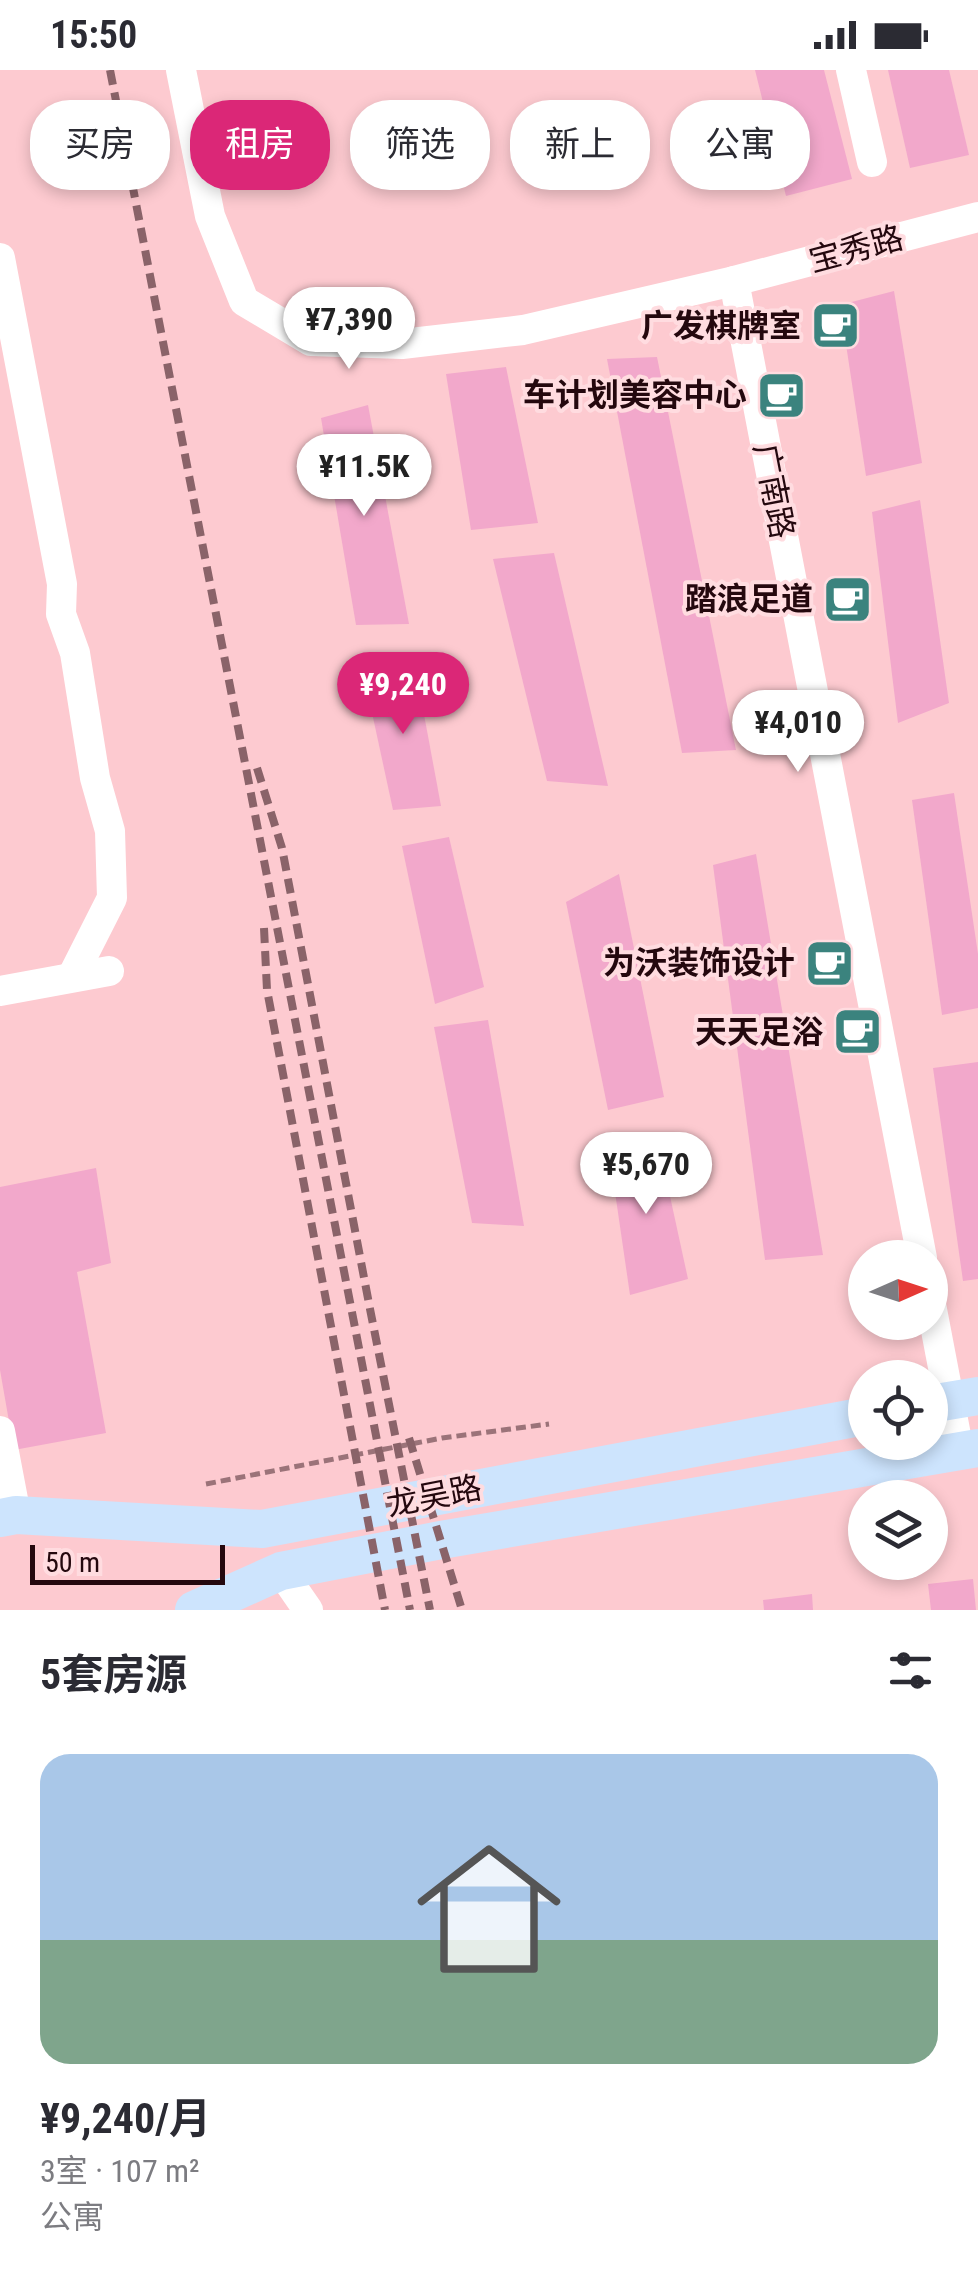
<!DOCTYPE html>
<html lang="zh">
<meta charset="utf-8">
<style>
body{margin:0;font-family:"Roboto Condensed","Noto Sans SC",sans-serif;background:#f7f7f7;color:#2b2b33;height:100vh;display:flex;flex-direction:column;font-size:38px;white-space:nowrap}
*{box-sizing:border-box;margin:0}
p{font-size:32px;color:#7c7c81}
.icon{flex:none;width:55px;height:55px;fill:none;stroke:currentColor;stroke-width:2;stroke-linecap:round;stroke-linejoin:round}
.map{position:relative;height:1540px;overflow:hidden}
.drawer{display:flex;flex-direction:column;background:#fff;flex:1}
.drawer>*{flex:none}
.banner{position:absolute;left:30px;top:30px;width:920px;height:90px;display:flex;gap:20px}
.needle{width:65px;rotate:87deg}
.buttons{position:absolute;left:848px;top:1170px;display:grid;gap:20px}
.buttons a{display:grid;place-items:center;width:100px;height:100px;border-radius:50%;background:#fff;box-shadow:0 5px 15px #0003;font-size:50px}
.scale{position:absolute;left:30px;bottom:25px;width:195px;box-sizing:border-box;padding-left:10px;border:5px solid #24080e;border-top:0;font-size:28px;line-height:35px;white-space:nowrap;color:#24080e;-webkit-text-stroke:8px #ffdce0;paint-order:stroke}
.price{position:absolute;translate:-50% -85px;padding:0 22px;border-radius:35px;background:#fff;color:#222;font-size:32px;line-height:65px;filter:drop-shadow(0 2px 5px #0008)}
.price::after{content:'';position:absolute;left:50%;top:60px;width:30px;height:22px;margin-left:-15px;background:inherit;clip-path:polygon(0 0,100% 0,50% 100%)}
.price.on{background:#db2777;color:#fff}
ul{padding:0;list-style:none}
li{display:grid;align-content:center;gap:20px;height:530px;padding:0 40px}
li+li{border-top:2px solid #e1e1e2}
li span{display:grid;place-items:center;height:310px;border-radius:30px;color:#555}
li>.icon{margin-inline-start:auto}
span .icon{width:180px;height:180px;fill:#fffc;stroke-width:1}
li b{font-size:42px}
h2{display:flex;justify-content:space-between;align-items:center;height:120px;padding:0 40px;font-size:42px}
.tag{padding:0 35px;border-radius:40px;background:#fff;box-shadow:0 5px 15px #0003;font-size:35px;line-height:90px}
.tag.on{background:#db2777;color:#fff}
.status{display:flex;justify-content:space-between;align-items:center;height:70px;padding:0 50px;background:#fff;direction:ltr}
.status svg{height:28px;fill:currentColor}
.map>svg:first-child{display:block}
.building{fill:#f2a8cb}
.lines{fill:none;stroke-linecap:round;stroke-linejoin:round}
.path{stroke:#9b7379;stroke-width:5;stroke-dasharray:10 5;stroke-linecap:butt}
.minor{stroke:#fff;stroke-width:30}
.major{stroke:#cde4fd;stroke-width:38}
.rail{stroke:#8a6369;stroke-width:8;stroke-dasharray:15 8;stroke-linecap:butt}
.labels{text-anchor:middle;stroke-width:8;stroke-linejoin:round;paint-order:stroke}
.street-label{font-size:32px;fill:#24080e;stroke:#ffdce0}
.poi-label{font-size:32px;font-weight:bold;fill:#24080e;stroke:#ffdce0;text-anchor:end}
</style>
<div class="status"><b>15:50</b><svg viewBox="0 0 49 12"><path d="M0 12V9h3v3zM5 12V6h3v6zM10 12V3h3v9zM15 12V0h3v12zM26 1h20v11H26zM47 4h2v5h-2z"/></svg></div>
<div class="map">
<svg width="978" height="1540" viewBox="0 0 978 1540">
<rect width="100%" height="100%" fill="#fdcad0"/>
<g class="building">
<path d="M755,0H824L852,109L786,126Z"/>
<path d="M888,0H949L969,85L910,98Z"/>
<path d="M894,221L922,393L866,406L840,235Z"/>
<path d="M657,287L736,680L682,683L607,289Z"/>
<path d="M506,297L538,453L471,460L446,304Z"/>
<path d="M368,335L409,554L356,555L321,348Z"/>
<path d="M920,430L949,633L898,653L872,442Z"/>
<path d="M554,483L608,716L547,711L493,489Z"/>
<path d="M415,596L441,736L393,740L363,601Z"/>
<path d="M954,723L978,884V938L942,945L912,730Z"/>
<path d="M449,767L484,917L435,934L402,776Z"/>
<path d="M756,784L823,1185L765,1190L713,795Z"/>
<path d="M619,804L664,1027L608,1040L566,832Z"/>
<path d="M488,950L524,1156L472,1153L434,957Z"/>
<path d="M978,992V1209L963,1211L933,998Z"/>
<path d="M658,1071L688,1209L630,1225L608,1074Z"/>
<path d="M96,1098L111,1193L77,1202L106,1363L14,1380L0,1300V1117Z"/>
<path d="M973,1509L976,1540H931L928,1514Z"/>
<path d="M812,1524L813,1540H764L763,1530Z"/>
</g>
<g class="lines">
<path class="path" d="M206,1414L442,1368L549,1354"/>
<g class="minor">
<path d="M181,0L210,146L244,231L311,271L402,274L523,260L734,211L978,147"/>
<path d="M851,0L872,92"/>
<path d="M0,188L62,514L61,544L75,583L95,708L110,761L112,828L72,907"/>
<path d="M734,211L922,1188"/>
<path d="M0,921L109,901"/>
<path d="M930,1229L959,1381"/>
<path d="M0,1361L16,1445"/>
<path d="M281,1501L308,1540"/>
</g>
<g class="major">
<path d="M930,1334L978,1326"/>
<path d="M0,1448L16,1445L262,1459L865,1346"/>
<path d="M194,1540L281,1501L441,1470L978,1378"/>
</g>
<g class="rail">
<path d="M110,0L410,1540"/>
<path d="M257,698L282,778L370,1239L430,1540"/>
<path d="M264,858L267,920L385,1540"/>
<path d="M409,1368L462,1540"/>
</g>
</g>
<defs>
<symbol id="cafe-square" viewBox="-11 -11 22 22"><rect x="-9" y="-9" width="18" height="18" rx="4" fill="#3b837e" stroke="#ffdce0"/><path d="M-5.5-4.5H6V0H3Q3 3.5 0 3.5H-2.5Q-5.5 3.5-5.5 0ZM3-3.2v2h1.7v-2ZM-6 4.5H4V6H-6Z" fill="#fff"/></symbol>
</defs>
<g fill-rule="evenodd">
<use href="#cafe-square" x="808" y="228" width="55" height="55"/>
<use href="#cafe-square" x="754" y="298" width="55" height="55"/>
<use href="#cafe-square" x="820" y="502" width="55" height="55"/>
<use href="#cafe-square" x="802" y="866" width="55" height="55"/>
<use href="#cafe-square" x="830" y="934" width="55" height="55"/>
</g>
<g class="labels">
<g class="street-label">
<text transform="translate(856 179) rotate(-15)" y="11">宝秀路</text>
<text transform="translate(774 421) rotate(79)" y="11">广南路</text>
<text transform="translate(434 1426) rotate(-11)" y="11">龙吴路</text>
</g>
<g class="poi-label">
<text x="801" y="267">广发棋牌室</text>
<text x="747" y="336">车计划美容中心</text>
<text x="813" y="540">踏浪足道</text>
<text x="795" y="904">为沃装饰设计</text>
<text x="823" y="973">天天足浴</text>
</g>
</g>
</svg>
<div class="buttons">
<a><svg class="needle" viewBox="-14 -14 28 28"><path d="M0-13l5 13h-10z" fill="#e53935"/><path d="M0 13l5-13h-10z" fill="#7c7c81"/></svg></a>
<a><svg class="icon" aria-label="locate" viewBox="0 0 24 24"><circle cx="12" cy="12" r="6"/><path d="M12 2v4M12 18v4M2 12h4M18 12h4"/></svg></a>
<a><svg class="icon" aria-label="layers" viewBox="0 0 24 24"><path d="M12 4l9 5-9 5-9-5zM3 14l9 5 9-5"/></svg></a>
</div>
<div class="scale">50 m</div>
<b class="price" style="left:349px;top:302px">¥7,390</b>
<b class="price" style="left:364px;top:449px">¥11.5K</b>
<b class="price on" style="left:403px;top:667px">¥9,240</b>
<b class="price" style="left:798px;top:705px">¥4,010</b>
<b class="price" style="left:646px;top:1147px">¥5,670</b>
<div class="banner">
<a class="tag">买房</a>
<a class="tag on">租房</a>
<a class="tag">筛选</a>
<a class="tag">新上</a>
<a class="tag">公寓</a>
</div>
</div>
<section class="drawer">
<h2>5套房源<svg class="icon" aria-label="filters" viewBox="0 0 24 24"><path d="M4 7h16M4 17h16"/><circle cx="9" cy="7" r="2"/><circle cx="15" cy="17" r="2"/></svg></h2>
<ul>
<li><span style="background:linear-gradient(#a9c7e8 60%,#7fa58c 0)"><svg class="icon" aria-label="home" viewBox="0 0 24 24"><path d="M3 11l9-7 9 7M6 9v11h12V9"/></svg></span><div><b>¥9,240/月</b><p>3室 · 107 m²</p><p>公寓</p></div></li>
</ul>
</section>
